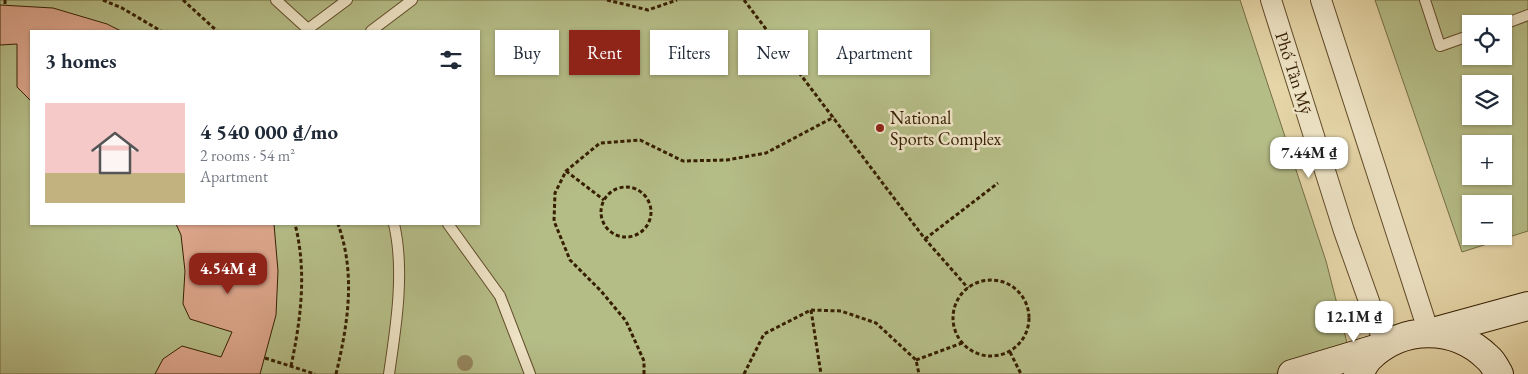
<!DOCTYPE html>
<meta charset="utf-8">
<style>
body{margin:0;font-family:"EB Garamond",serif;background:#f2f2f3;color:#1f2937;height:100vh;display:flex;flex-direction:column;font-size:19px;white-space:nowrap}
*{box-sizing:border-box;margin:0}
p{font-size:16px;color:#747a83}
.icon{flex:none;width:28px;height:28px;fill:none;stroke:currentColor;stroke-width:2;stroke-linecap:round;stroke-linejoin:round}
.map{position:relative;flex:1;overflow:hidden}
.sheet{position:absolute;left:30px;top:30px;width:450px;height:195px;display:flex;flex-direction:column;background:#fff;border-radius:0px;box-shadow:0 1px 4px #0004}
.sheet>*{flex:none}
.guide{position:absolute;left:495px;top:30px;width:475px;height:45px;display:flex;gap:10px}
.fabs{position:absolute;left:1462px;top:15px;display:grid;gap:10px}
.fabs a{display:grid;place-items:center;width:50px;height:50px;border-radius:0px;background:#fff;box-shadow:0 1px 4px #0004;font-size:25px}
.price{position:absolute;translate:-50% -42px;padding:0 11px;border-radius:10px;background:#fff;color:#222;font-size:16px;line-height:32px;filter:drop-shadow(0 1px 2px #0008)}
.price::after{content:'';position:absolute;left:50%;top:30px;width:15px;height:11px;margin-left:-8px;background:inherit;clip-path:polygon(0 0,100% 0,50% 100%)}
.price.on{background:#8f2418;color:#fff}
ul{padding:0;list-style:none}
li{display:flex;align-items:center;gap:15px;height:125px;padding:0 15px}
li+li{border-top:1px solid #e0e1e3}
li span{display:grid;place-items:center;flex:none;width:140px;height:100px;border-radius:0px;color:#555}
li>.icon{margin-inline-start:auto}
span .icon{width:60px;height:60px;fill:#fffc;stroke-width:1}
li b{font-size:21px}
h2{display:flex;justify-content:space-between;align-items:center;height:60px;padding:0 15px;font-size:21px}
.pill{padding:0 18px;border-radius:0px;background:#fff;box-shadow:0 1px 4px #0004;font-size:18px;line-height:45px}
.pill.on{background:#8f2418;color:#fff}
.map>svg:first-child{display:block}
.pitch{fill:#b5bd87;stroke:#766e44;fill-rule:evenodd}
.building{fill:#dda68c;stroke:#361f00}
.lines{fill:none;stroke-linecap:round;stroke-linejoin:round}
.lane-casing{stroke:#624c2a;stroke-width:12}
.street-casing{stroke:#624c2a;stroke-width:22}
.secondary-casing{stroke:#361f00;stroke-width:30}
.path{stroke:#361f00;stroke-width:3;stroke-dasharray:4 2.5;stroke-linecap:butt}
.lane{stroke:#eee4c6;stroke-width:10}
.street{stroke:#eee4c6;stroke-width:20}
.secondary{stroke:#eee4c6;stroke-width:28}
.tree{fill:#96865e}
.poi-dot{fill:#8f2418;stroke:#eee4c6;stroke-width:2}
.labels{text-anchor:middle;stroke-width:5;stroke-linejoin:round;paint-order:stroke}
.street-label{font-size:18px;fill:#361f00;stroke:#eee4c6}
.poi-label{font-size:18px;fill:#361f00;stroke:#eee4c6;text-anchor:start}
</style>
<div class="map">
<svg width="1528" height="374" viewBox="0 0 1528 374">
<rect width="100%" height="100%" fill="#e5d5a7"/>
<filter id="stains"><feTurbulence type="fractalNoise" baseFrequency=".004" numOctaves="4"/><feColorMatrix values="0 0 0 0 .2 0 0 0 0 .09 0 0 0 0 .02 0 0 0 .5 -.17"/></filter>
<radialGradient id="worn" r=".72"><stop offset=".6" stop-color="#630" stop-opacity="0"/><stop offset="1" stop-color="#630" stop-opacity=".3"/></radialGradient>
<g class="pitch">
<path d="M0,0H1240L1326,261L1355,374H0ZM31,31H479V224H31Z"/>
<path d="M1375,0H1528V231L1462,252ZM1471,24H1504V56H1471ZM1471,84H1504V116H1471ZM1471,144H1504V176H1471ZM1471,204H1504V236H1471Z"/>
</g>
<g class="building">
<path d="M0,5L53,8L107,24L121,31H31V100H30L17,87V44L0,45Z"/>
<path d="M176,224H274L278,271L276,315L260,374H155L163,359L182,346L221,357L232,332L190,319L183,304L185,271L181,235Z"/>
</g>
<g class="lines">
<defs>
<g id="lane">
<path d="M276,0L310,31"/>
<path d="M1425,0L1440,46L1471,35"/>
<path d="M1504,24L1528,15"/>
<path d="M308,29L347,0"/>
<path d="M371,31L412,0"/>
<path d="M448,224L500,296L530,374"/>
<path d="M389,374C396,327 405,271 394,224"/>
</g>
<g id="street">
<path d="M1271,0L1344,231L1385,346"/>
<path d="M1321,0L1429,333"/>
</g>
<g id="secondary">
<path d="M1433,332L1528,306"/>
<path d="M1292,374L1382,347"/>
<path d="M1358,374C1362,369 1365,362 1369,358C1402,325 1455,325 1488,358C1493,362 1496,369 1499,374"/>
</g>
</defs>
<use href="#lane" class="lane-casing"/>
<use href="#street" class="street-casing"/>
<use href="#secondary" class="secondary-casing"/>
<g class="path">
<path d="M5,0V5"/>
<path d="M103,0L122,8L161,31"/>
<path d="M183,0L217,31"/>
<path d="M607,0L648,10L677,0"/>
<path d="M744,0L925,239L968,288"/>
<path d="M566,171L604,200"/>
<circle cx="626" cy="212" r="25"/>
<path d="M925,239L998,183"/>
<circle cx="991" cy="318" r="38"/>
<path d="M811,310L821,374"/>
<path d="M1010,352L1021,374"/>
<path d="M265,358L315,374"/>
<path d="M916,360L962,343"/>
<path d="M291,366C301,319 307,271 295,224"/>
<path d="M336,374C348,324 356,274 338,224"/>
<path d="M644,374V361L626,321L601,291L570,260L554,221L555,193L566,171L600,143L640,140L683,161L727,160L766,153L834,117"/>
<path d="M744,374L764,334L811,310L841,311L876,323L916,360L919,374"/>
</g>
<use href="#lane" class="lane"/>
<use href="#street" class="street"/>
<use href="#secondary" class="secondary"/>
</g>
<circle class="tree" cx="465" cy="363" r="8"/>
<circle class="poi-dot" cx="880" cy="128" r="5"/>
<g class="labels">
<g class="street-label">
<text transform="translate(1294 73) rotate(72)" y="6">Phố Tân Mỹ</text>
</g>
<g class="poi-label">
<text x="890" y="124">National<tspan x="890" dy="21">Sports Complex</tspan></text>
</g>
</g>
<rect width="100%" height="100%" filter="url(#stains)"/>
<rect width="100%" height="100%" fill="url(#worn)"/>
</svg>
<div class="fabs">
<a><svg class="icon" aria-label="locate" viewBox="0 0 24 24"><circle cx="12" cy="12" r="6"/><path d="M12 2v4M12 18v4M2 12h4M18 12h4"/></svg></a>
<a><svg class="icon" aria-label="layers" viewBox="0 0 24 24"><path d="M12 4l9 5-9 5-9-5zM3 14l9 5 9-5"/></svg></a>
<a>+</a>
<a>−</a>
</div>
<b class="price" style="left:1309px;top:179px">7.44M ₫</b>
<b class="price on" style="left:228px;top:295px">4.54M ₫</b>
<b class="price" style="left:1354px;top:343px">12.1M ₫</b>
<div class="guide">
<a class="pill">Buy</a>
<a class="pill on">Rent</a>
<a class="pill">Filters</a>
<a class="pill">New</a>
<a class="pill">Apartment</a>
</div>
<section class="sheet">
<h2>3 homes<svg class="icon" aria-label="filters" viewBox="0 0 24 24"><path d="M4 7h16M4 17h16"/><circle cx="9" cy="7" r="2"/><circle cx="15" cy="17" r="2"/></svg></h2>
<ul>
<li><span style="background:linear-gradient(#f6c9c9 70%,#c2b280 0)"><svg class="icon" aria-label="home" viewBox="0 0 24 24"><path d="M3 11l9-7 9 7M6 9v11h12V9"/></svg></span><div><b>4 540 000 ₫/mo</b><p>2 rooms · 54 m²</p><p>Apartment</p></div></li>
</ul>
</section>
</div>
